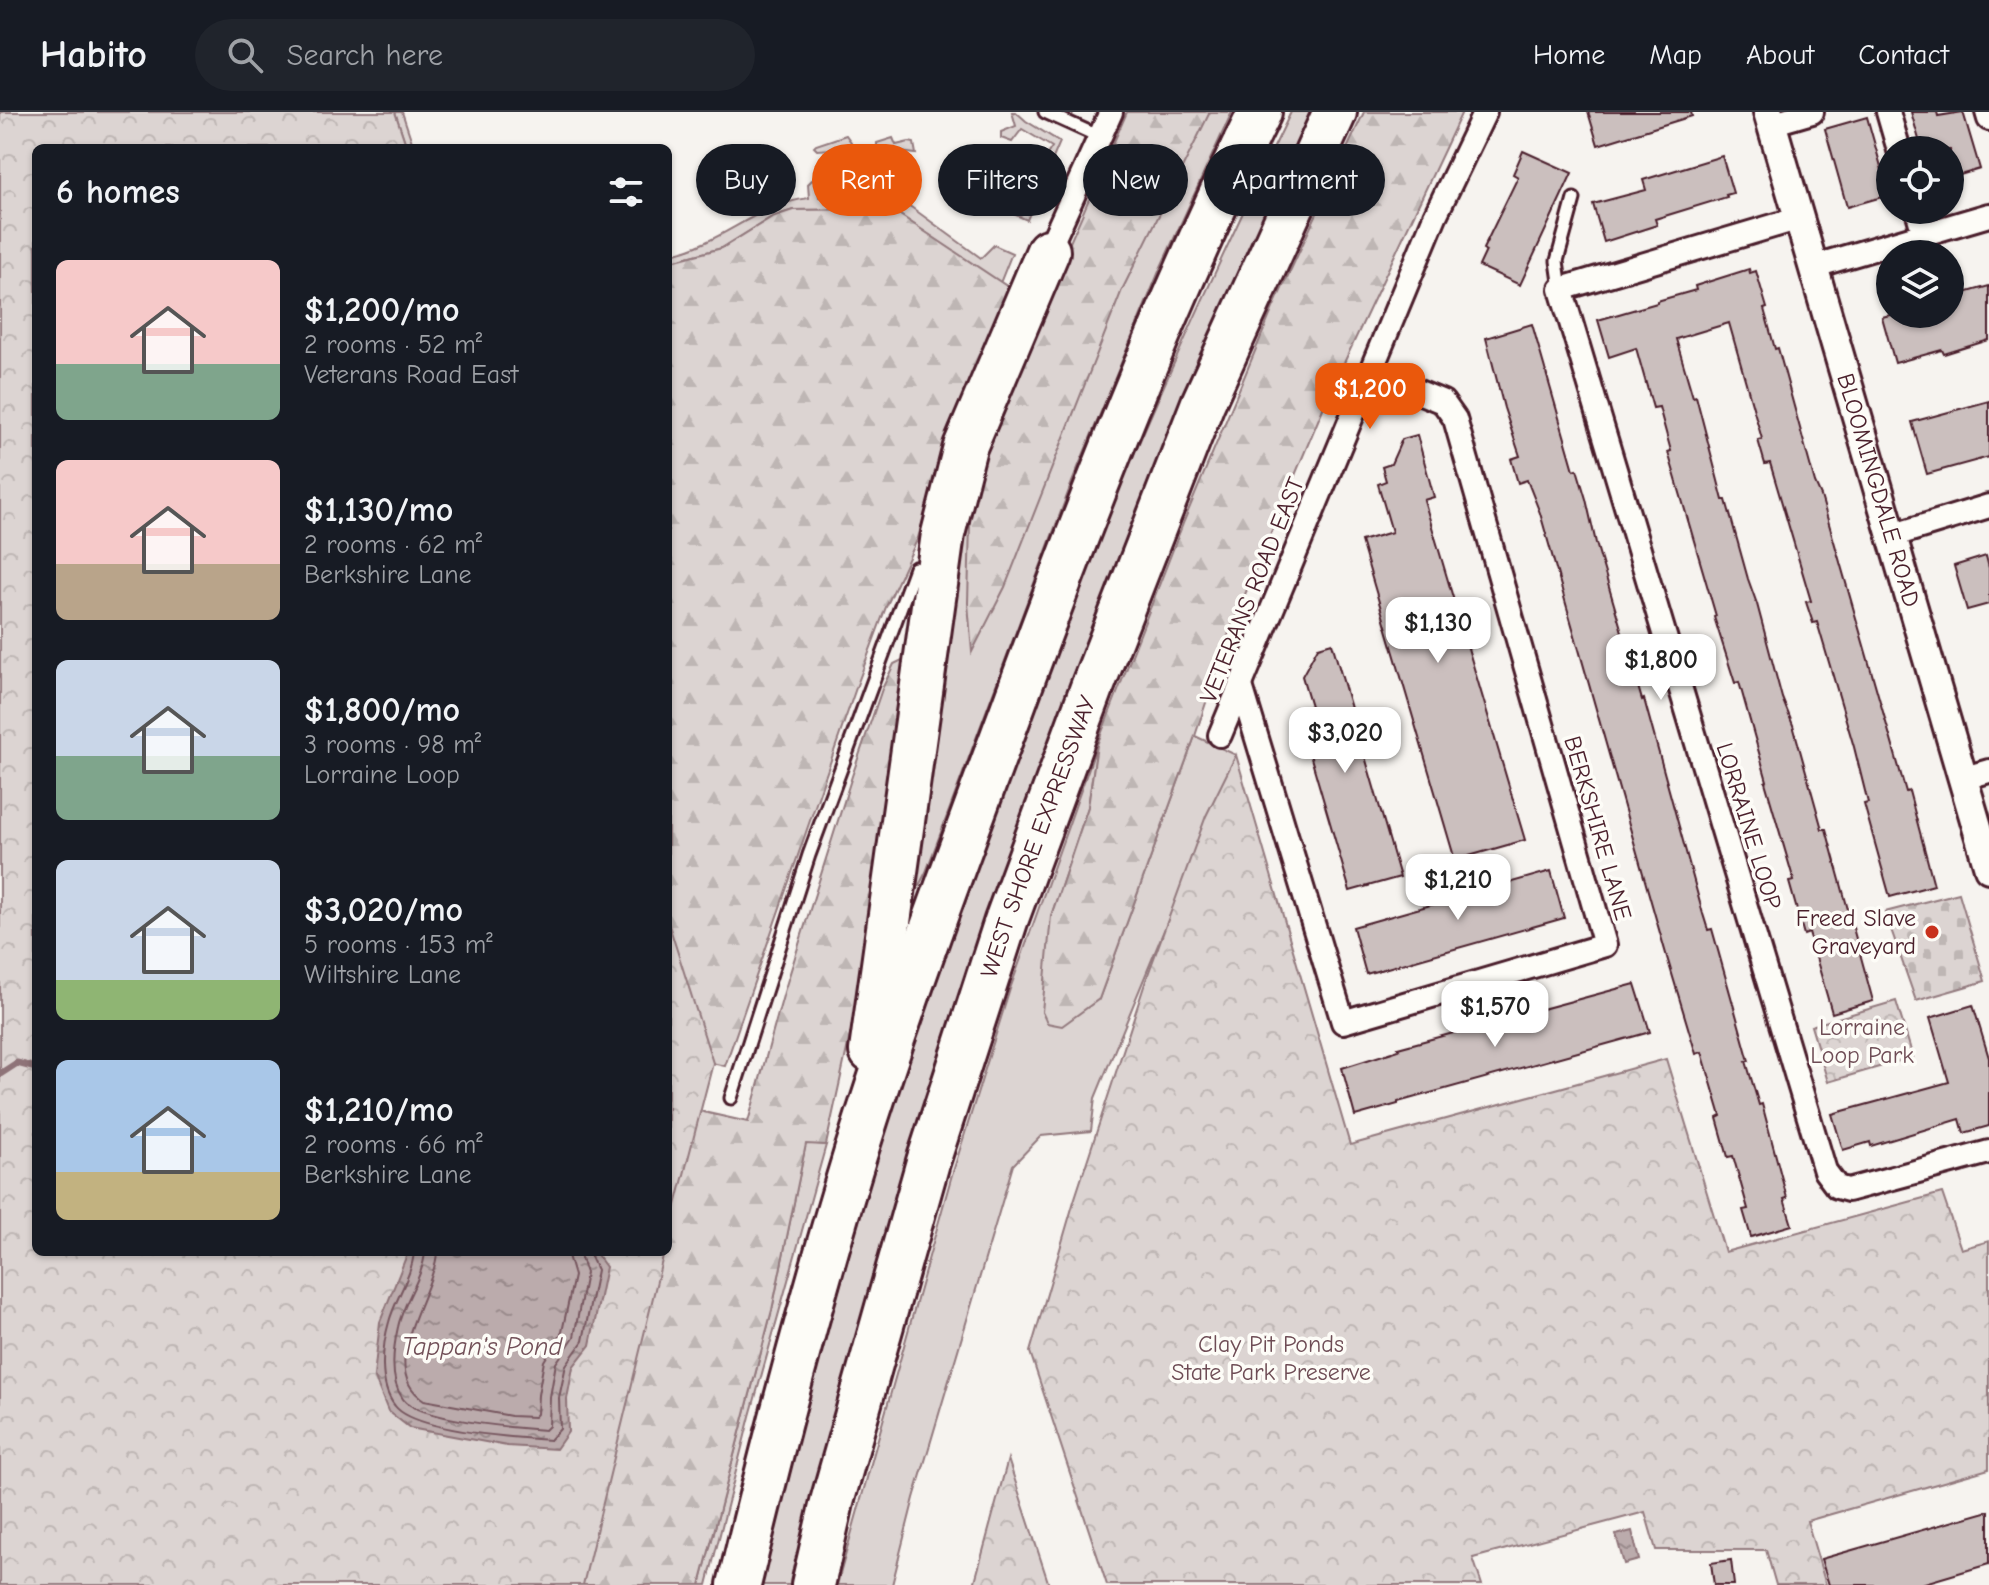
<!DOCTYPE html>
<meta charset="utf-8">
<style>
body{margin:0;font-family:"Comic Neue",sans-serif;background:#20242c;color:#f1f3f6;height:100vh;display:flex;flex-direction:column;font-size:30px;white-space:nowrap}
*{box-sizing:border-box;margin:0}
p{font-size:26px;color:#9ea1a6}
.icon{flex:none;width:44px;height:44px;fill:none;stroke:currentColor;stroke-width:2;stroke-linecap:round;stroke-linejoin:round}
.map{position:relative;flex:1;overflow:hidden}
.sheet{position:absolute;left:32px;top:32px;width:640px;height:1112px;display:flex;flex-direction:column;background:#171b24;border-radius:12px;box-shadow:0 2px 6px #0004}
.sheet>*{flex:none}
.guide{position:absolute;left:696px;top:32px;width:760px;height:72px;display:flex;gap:16px}
.tools{position:absolute;left:1876px;top:24px;display:grid;gap:16px}
.tools a{display:grid;place-items:center;width:88px;height:88px;border-radius:50%;background:#171b24;box-shadow:0 2px 6px #0004;font-size:40px}
.price{position:absolute;translate:-50% -68px;padding:0 18px;border-radius:16px;background:#fff;color:#222;font-size:26px;line-height:52px;filter:drop-shadow(0 2px 4px #0008)}
.price::after{content:'';position:absolute;left:50%;top:48px;width:24px;height:18px;margin-left:-12px;background:inherit;clip-path:polygon(0 0,100% 0,50% 100%)}
.price.active{background:#ea580c;color:#fff}
ul{padding:0;list-style:none}
li{display:flex;align-items:center;gap:24px;height:200px;padding:0 24px}
li span{display:grid;place-items:center;flex:none;width:224px;height:160px;border-radius:12px;color:#555}
li>.icon{margin-inline-start:auto}
span .icon{width:96px;height:96px;fill:#fffc;stroke-width:1}
li b{font-size:34px}
h2{display:flex;justify-content:space-between;align-items:center;height:96px;padding:0 24px;font-size:34px}
.tag{padding:0 28px;border-radius:36px;background:#171b24;box-shadow:0 2px 6px #0004;font-size:28px;line-height:72px}
.tag.active{background:#ea580c;color:#fff}
header{display:flex;align-items:center;gap:48px;box-sizing:border-box;height:112px;padding:0 40px;background:#171b24;border-bottom:2px solid #363941}
header strong{font-size:38px}
nav{display:flex;gap:44px;margin-inline-start:auto;font-size:28px}
.search{width:560px;height:72px;background:#20242c;display:flex;align-items:center;gap:20px;box-sizing:border-box;padding:0 28px;border-radius:44px;color:#9ea1a6;font-size:30px}
.map>svg:first-child{display:block}
.green{fill:#dcd4d2;stroke:#937a7e;stroke-width:2}
.forest{fill:url(#forest-firs);stroke:#937a7e;stroke-width:2}
.cemetery{fill:url(#cemetery-stones);stroke:#937a7e;stroke-width:2}
.park{fill:url(#park-crowns);stroke:#937a7e;stroke-width:2}
.water{fill:url(#water-ripples);stroke:#8e7378;stroke-width:2}
.lines{fill:none;stroke-linecap:round;stroke-linejoin:round}
.shore{stroke:#77575f;stroke-width:2}
.stream{stroke:#8e7378;stroke-width:7}
.building{fill:#cbbfbe;stroke:#4a1f2b;stroke-width:2}
.service-casing{stroke:#4a1f2b;stroke-width:17}
.minor-casing{stroke:#4a1f2b;stroke-width:28}
.tertiary-casing{stroke:#4a1f2b;stroke-width:34}
.motorway-casing{stroke:#4a1f2b;stroke-width:48}
.service{stroke:#fdfcf7;stroke-width:11}
.minor{stroke:#fdfcf7;stroke-width:22}
.tertiary{stroke:#fdfcf7;stroke-width:28}
.motorway{stroke:#fdfcf7;stroke-width:42}
.poi-dot{fill:#c8321e;stroke:#fdfcf7;stroke-width:3}
.labels{text-anchor:middle;stroke-width:7;stroke-linejoin:round;paint-order:stroke}
.street-label{font-size:24px;fill:#4a1f2b;stroke:#fdfcf7}
.poi-label{font-size:24px;fill:#4a1f2b;stroke:#fdfcf7;text-anchor:end}
.park-label{font-size:24px;fill:#6e4c55;stroke:#fdfcf7}
.water-label{font-size:26px;font-style:italic;fill:#725058;stroke:#fdfcf7}
</style>
<header>
<strong>Habito</strong>
<div class="search"><svg class="icon" aria-label="search" viewBox="0 0 24 24"><circle cx="10" cy="10" r="6"/><path d="M15 15l6 6"/></svg>Search here</div>
<nav><a>Home</a><a>Map</a><a>About</a><a>Contact</a></nav>
</header>
<div class="map">
<svg width="1989" height="1473" viewBox="0 0 1989 1473">
<defs>
<pattern id="forest-firs" width="22" height="20" patternUnits="userSpaceOnUse" patternTransform="scale(2)"><rect width="22" height="20" fill="#dcd4d2"/><path d="M5 1l3.5 6h-7zM16 11l3.5 6h-7z" fill="#beb6b4"/></pattern>
<pattern id="cemetery-stones" width="16" height="16" patternUnits="userSpaceOnUse" patternTransform="scale(2)"><rect width="16" height="16" fill="#dcd4d2"/><path d="M2 7V4a2 2 0 0 1 4 0v3zM10 15v-3a2 2 0 0 1 4 0v3z" fill="#beb6b4"/></pattern>
<pattern id="park-crowns" width="20" height="18" patternUnits="userSpaceOnUse" patternTransform="scale(2)"><rect width="20" height="18" fill="#dcd4d2"/><path d="M2 6a3 3 0 1 1 6 0M12 15a3 3 0 1 1 6 0" fill="none" stroke="#beb6b4"/></pattern>
<pattern id="water-ripples" width="26" height="14" patternUnits="userSpaceOnUse" patternTransform="scale(2)"><rect width="26" height="14" fill="#bbabac"/><path d="M2 4q2-2 4 0t4 0M15 11q2-2 4 0t4 0" fill="none" stroke="#9a8b8c"/></pattern>
</defs>
<rect width="100%" height="100%" fill="#f6f3ef"/>
<filter id="ink" filterUnits="userSpaceOnUse"><feTurbulence type="fractalNoise" baseFrequency=".0125" numOctaves="2"/><feDisplacementMap in="SourceGraphic" scale="16" xChannelSelector="R" yChannelSelector="G"/><feConvolveMatrix kernelMatrix="1 2 1 2 8 2 1 2 1" color-interpolation-filters="sRGB"/></filter>
<g filter="url(#ink)">
<g class="green">
<path d="M395,0H402L414,36H407Z"/>
<path d="M1012,0H1016L1026,9L1060,30L1027,108L1009,100L1008,93L1014,83L1022,87L1030,74H1037L1048,54L1044,47L1052,35L1022,17L1012,30L1001,26V20L1016,14Z"/>
<path d="M1127,0H1232L1160,157L1072,370L926,760L912,787L958,414Z"/>
<path d="M1291,0H1320L1289,64L795,1473H761C789,1353 823,1233 857,1115C902,964 947,813 1003,665C1089,439 1185,218 1291,0Z"/>
<path d="M846,23L851,30L849,36L817,38L814,35L816,33Z"/>
<path d="M893,26L896,33L909,30L914,31L916,42L877,37V31Z"/>
<path d="M981,46L989,47L990,50L983,65L968,56L960,69L950,64L953,56Z"/>
<path d="M728,53L733,54V60L703,76L702,70L718,65L715,57Z"/>
<path d="M812,68L817,70L819,85L874,84L898,88L911,95L981,146L994,133L1012,141L1000,171L891,97L793,98L772,105L722,136L668,150L672,142C726,129 754,93 809,86L808,72Z"/>
<path d="M1195,624L1236,643L1095,986L1091,1019L1041,1024L1013,1053L914,1386L892,1473H837L951,1066L1010,877L1097,633L1088,695L1051,804L1099,887Z"/>
<path d="M806,1031L826,1033L750,1304L707,1473H700L772,1198Z"/>
</g>
<g class="forest">
<path d="M1127,0H1210L1122,178L1005,475L972,540L968,491L971,371L1040,199Z"/>
<path d="M1364,0H1462L1327,287L1230,518L1195,624L1099,887L1062,914L1047,911L1042,900L1051,804L1088,695L1097,633L1184,409L1273,196Z"/>
<path d="M891,97L1011,177L945,349L935,367L918,426L886,495L857,573L725,954L668,941V150L722,136L772,105L793,98Z"/>
<path d="M0,239L36,1140H668V992L748,1010L784,880L852,664L882,577L894,552L904,547L908,555L859,882L826,1033L806,1032L772,1198L700,1473H0Z"/>
</g>
<path class="cemetery" d="M1959,781L1985,869L1916,889L1885,800Z"/>
<g class="park">
<path d="M0,0H395L407,36H36V1140H664L583,1473H0Z"/>
<path d="M1236,643L1350,1033L1666,947L1725,1140L1942,1081L1961,1137L1989,1129V1357L1807,1409L1826,1473H1776L1766,1438H1656L1645,1400L1473,1446L1482,1473H1107L1030,1240L1074,1089L1146,868L1206,704Z"/>
<path d="M668,810L713,951L668,1124Z"/>
<path d="M1896,889L1913,945L1828,970L1811,914Z"/>
<path d="M1008,1347L1049,1473H974Z"/>
</g>
<g class="water">
<path d="M408,1140H595L606,1155L590,1233L573,1255L567,1287L568,1320L556,1337L507,1334L410,1316L388,1299L374,1264L380,1210Z"/>
<path d="M1632,1419L1639,1448L1624,1452L1616,1423Z"/>
</g>
<g class="lines">
<g class="shore">
<path d="M414,1140C412,1164 395,1187 389,1210C382,1234 378,1273 395,1294C414,1319 518,1326 550,1328L560,1317L559,1286L566,1253L583,1229L597,1158L589,1140"/>
<path d="M425,1140C423,1166 403,1190 398,1215C393,1237 389,1268 403,1287C417,1308 518,1316 545,1318L549,1314L550,1285L556,1251L574,1225L586,1161L579,1140"/>
<path d="M437,1140C435,1181 374,1256 424,1288L511,1304L534,1305L537,1302L538,1283L544,1249L562,1220L574,1164L567,1140"/>
</g>
<path class="stream" d="M0,962L17,951L36,956"/>
</g>
<g class="building">
<path d="M1588,0H1691L1692,4L1598,33Z"/>
<path d="M1911,0H1937L1938,4L1963,0L1980,57L1950,66V38H1922Z"/>
<path d="M1867,5L1889,83L1847,95L1825,17Z"/>
<path d="M1523,39L1572,61L1520,173L1479,154L1486,139L1483,137L1518,65L1513,62Z"/>
<path d="M1722,44L1733,81L1726,83L1727,85L1655,107L1657,113L1604,130L1593,92L1646,78L1643,68Z"/>
<path d="M1749,157L1750,161L1756,159L1767,196L1764,197L1775,237L1778,236L1815,371L1821,384L1906,680L1909,679L1934,773L1890,785L1864,692L1868,691L1854,635L1817,510L1813,511L1806,490L1811,489L1770,351L1765,352L1758,328L1762,327L1729,211L1676,227L1693,285L1696,284L1723,388H1726L1748,467L1757,492L1782,586L1793,613L1822,717H1826L1873,889L1832,901L1809,821L1804,823L1789,770L1794,769L1765,670L1767,669L1739,570L1735,571L1714,505L1716,504L1668,340L1671,339L1659,295L1653,296L1636,236L1609,245L1598,208L1657,191V189L1696,178L1695,174Z"/>
<path d="M1989,174V228L1944,242L1942,238L1895,251L1882,205L1894,202H1950V185Z"/>
<path d="M1532,212L1574,358L1577,357L1586,387L1596,431L1642,588L1644,587L1703,802L1708,818L1712,817L1749,949H1746L1751,966L1759,993L1762,992L1787,1086L1784,1087L1792,1113L1751,1125L1743,1098L1748,1097L1733,1044L1728,1045L1717,1006L1721,1004L1702,940L1696,942L1666,842L1540,401L1527,368L1518,371L1511,347L1520,344L1504,296L1486,226Z"/>
<path d="M1989,289V345L1927,362L1912,310Z"/>
<path d="M1417,323L1434,385L1424,388L1525,728L1455,748L1361,429L1392,420L1378,372L1386,369L1382,355L1391,352L1402,327Z"/>
<path d="M1986,444L1989,456V492L1967,498L1954,454Z"/>
<path d="M1332,531L1400,765L1350,779L1297,598L1311,594L1302,564L1318,535Z"/>
<path d="M1551,759L1564,806L1366,862L1353,815Z"/>
<path d="M1635,872L1650,920L1398,990V992L1355,1004L1342,956L1399,938L1398,936Z"/>
<path d="M1973,893L1989,946V1014L1964,1021L1960,1007L1871,1034L1870,1030L1843,1038L1832,1002L1949,970L1930,906Z"/>
<path d="M1989,1399V1452L1918,1473H1829L1821,1447Z"/>
<path d="M1731,1448L1734,1473H1714L1711,1451Z"/>
</g>
<g class="lines">
<defs>
<g id="service">
<path d="M1045,0L1100,25"/>
<path d="M1561,177L1557,149L1574,87"/>
<path d="M731,986L809,743L915,456"/>
</g>
<g id="minor">
<path d="M1888,0L1899,38"/>
<path d="M1987,0L1989,7"/>
<path d="M1771,12L1812,0"/>
<path d="M1917,98L1924,122"/>
<path d="M1800,106L1561,177L1825,1059L1837,1075L1848,1078L1989,1040"/>
<path d="M1048,139L1111,0"/>
<path d="M1815,154L1989,103"/>
<path d="M1891,424L1989,394"/>
<path d="M1241,574L1343,910L1605,833L1455,307L1443,290L1370,260"/>
<path d="M1220,623L1435,104L1485,0"/>
<path d="M1961,667L1989,659"/>
</g>
<g id="tertiary">
<path id="s1" d="M1768,0L1989,756"/>
</g>
<g id="motorway">
<path d="M871,939L943,422L965,335L1048,139"/>
<path d="M739,1473C774,1328 812,1183 856,1040C902,893 956,748 1010,603C1085,399 1164,195 1260,0"/>
<path id="s2" d="M813,1473L832,1390L928,1050L1006,809L1093,573L1203,291L1335,0"/>
</g>
</defs>
<use href="#service" class="service-casing"/>
<use href="#minor" class="minor-casing"/>
<use href="#tertiary" class="tertiary-casing"/>
<use href="#motorway" class="motorway-casing"/>
<use href="#service" class="service"/>
<use href="#minor" class="minor"/>
<use href="#tertiary" class="tertiary"/>
<use href="#motorway" class="motorway"/>
</g>
</g>
<circle class="poi-dot" cx="1932" cy="820" r="8"/>
<g class="labels">
<g class="street-label">
<text dy="8" stroke="none"><textPath href="#s1" startOffset="394">BLOOMINGDALE ROAD</textPath></text>
<text transform="translate(1252 478) rotate(-68)" y="8">VETERANS ROAD EAST</text>
<text transform="translate(1749 714) rotate(73)" y="8">LORRAINE LOOP</text>
<text transform="translate(1598 716) rotate(74)" y="8">BERKSHIRE LANE</text>
<text dy="8" stroke="none"><textPath href="#s2" startOffset="782">WEST SHORE EXPRESSWAY</textPath></text>
</g>
<g class="poi-label">
<text x="1916" y="814">Freed Slave<tspan x="1916" dy="28">Graveyard</tspan></text>
</g>
<g class="park-label">
<text x="1862" y="923">Lorraine<tspan x="1862" dy="28">Loop Park</tspan></text>
<text x="1271" y="1240">Clay Pit Ponds<tspan x="1271" dy="28">State Park Preserve</tspan></text>
</g>
<g class="water-label">
<text x="482" y="1243">Tappan's Pond</text>
</g>
</g>
</svg>
<div class="tools">
<a><svg class="icon" aria-label="locate" viewBox="0 0 24 24"><circle cx="12" cy="12" r="6"/><path d="M12 2v4M12 18v4M2 12h4M18 12h4"/></svg></a>
<a><svg class="icon" aria-label="layers" viewBox="0 0 24 24"><path d="M12 4l9 5-9 5-9-5zM3 14l9 5 9-5"/></svg></a>
</div>
<b class="price active" style="left:1370px;top:319px">$1,200</b>
<b class="price" style="left:1438px;top:553px">$1,130</b>
<b class="price" style="left:1661px;top:590px">$1,800</b>
<b class="price" style="left:1345px;top:663px">$3,020</b>
<b class="price" style="left:1458px;top:810px">$1,210</b>
<b class="price" style="left:1495px;top:937px">$1,570</b>
<div class="guide">
<a class="tag">Buy</a>
<a class="tag active">Rent</a>
<a class="tag">Filters</a>
<a class="tag">New</a>
<a class="tag">Apartment</a>
</div>
<section class="sheet">
<h2>6 homes<svg class="icon" aria-label="filters" viewBox="0 0 24 24"><path d="M4 7h16M4 17h16"/><circle cx="9" cy="7" r="2"/><circle cx="15" cy="17" r="2"/></svg></h2>
<ul>
<li><span style="background:linear-gradient(#f6c9c9 65%,#7fa58c 0)"><svg class="icon" aria-label="home" viewBox="0 0 24 24"><path d="M3 11l9-7 9 7M6 9v11h12V9"/></svg></span><div><b>$1,200/mo</b><p>2 rooms · 52 m²</p><p>Veterans Road East</p></div></li>
<li><span style="background:linear-gradient(#f6c9c9 65%,#b9a48a 0)"><svg class="icon" aria-label="home" viewBox="0 0 24 24"><path d="M3 11l9-7 9 7M6 9v11h12V9"/></svg></span><div><b>$1,130/mo</b><p>2 rooms · 62 m²</p><p>Berkshire Lane</p></div></li>
<li><span style="background:linear-gradient(#c9d6e8 60%,#7fa58c 0)"><svg class="icon" aria-label="home" viewBox="0 0 24 24"><path d="M3 11l9-7 9 7M6 9v11h12V9"/></svg></span><div><b>$1,800/mo</b><p>3 rooms · 98 m²</p><p>Lorraine Loop</p></div></li>
<li><span style="background:linear-gradient(#c9d6e8 75%,#8fb573 0)"><svg class="icon" aria-label="home" viewBox="0 0 24 24"><path d="M3 11l9-7 9 7M6 9v11h12V9"/></svg></span><div><b>$3,020/mo</b><p>5 rooms · 153 m²</p><p>Wiltshire Lane</p></div></li>
<li><span style="background:linear-gradient(#a9c7e8 70%,#c2b280 0)"><svg class="icon" aria-label="home" viewBox="0 0 24 24"><path d="M3 11l9-7 9 7M6 9v11h12V9"/></svg></span><div><b>$1,210/mo</b><p>2 rooms · 66 m²</p><p>Berkshire Lane</p></div></li>
</ul>
</section>
</div>
